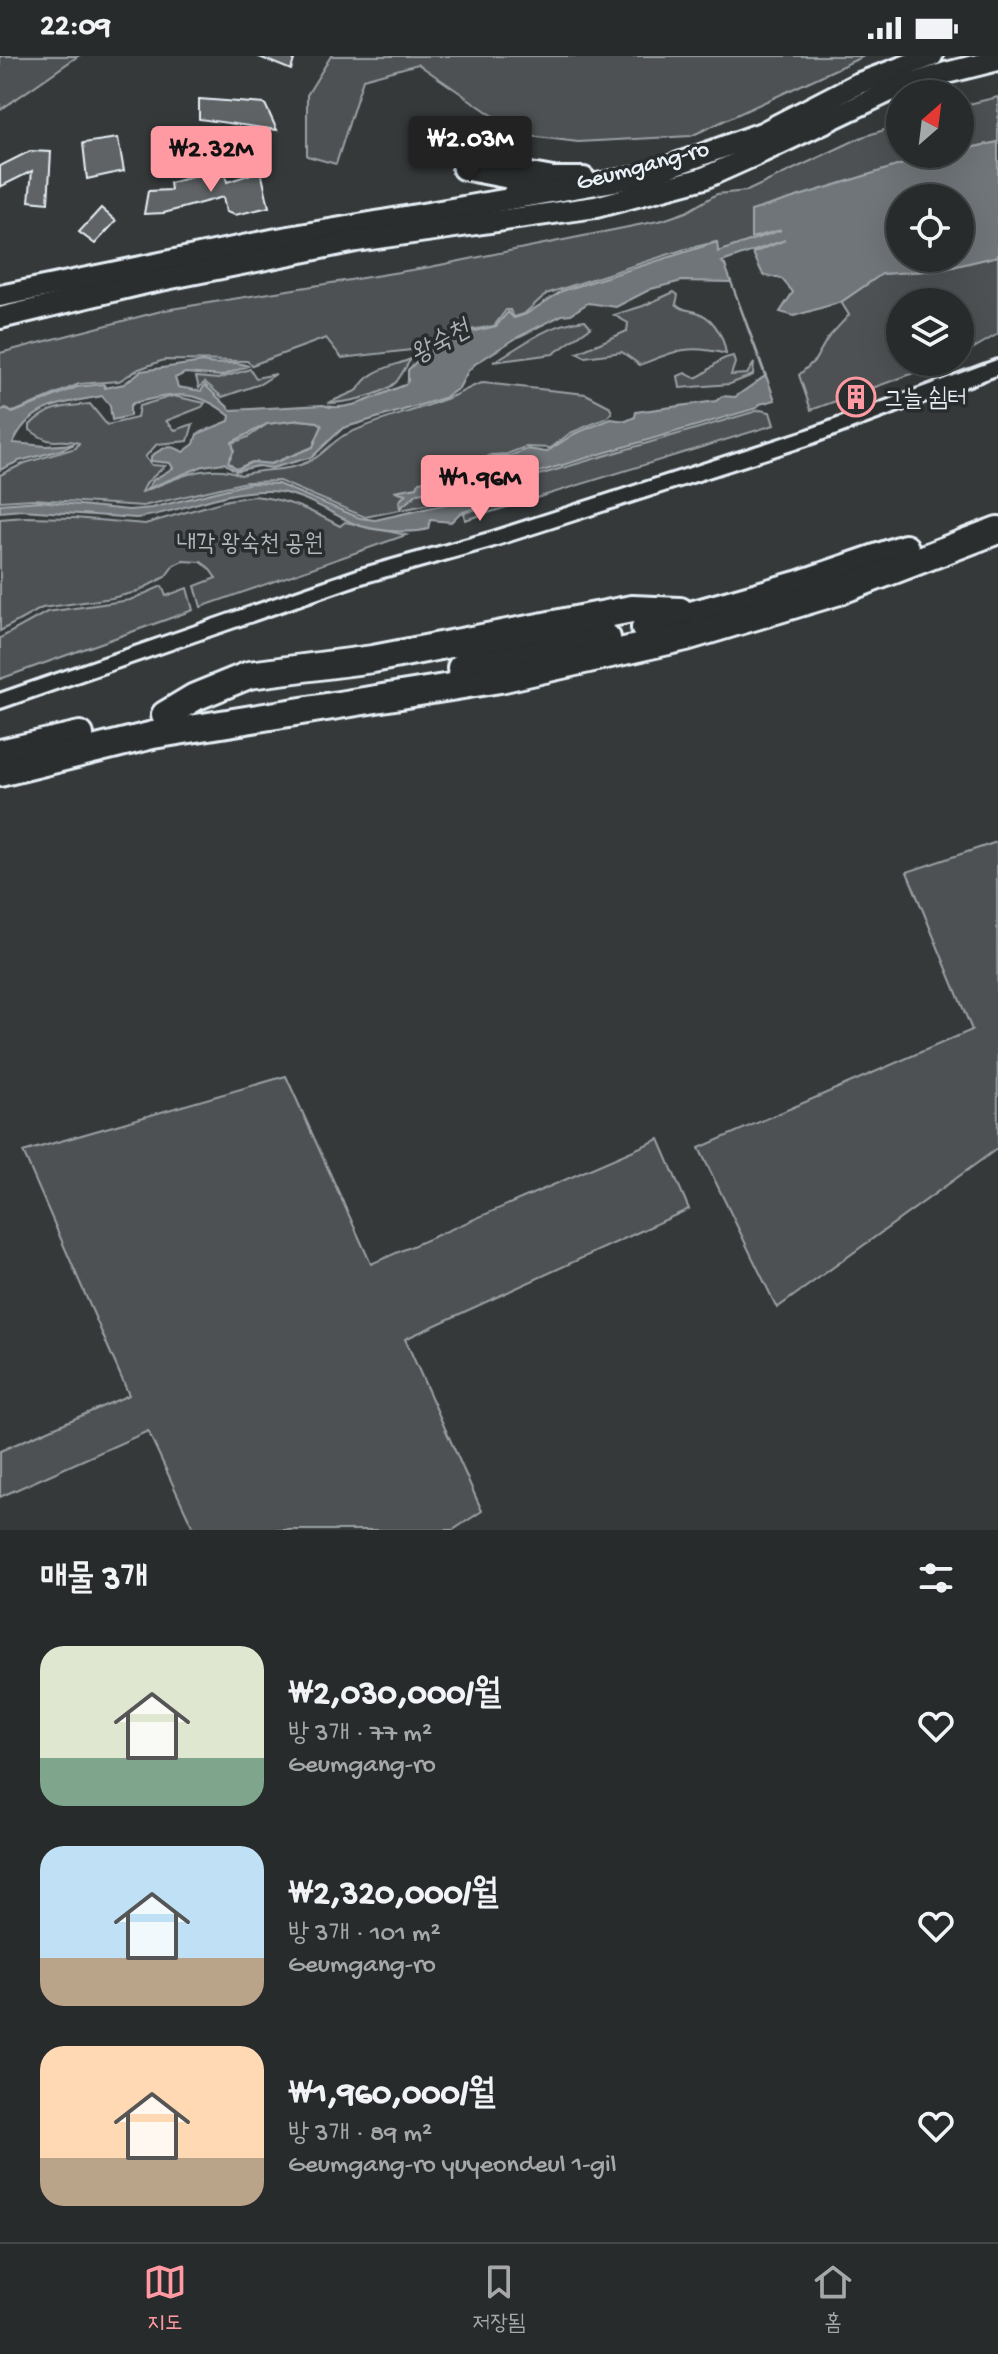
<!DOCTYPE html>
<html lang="ko">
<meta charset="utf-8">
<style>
body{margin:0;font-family:"Gochi Hand","Poor Story",sans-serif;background:#303334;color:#f1f3f6;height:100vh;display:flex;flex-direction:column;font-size:30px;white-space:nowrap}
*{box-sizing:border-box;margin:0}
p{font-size:26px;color:#a5a7a9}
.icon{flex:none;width:44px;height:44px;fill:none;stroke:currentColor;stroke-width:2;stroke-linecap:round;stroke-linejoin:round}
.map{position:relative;height:1474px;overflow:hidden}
.panel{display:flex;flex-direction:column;background:#282b2c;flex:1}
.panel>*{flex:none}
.needle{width:52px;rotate:28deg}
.controls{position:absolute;left:886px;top:24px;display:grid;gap:16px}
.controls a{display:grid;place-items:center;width:88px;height:88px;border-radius:50%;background:#282b2c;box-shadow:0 8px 32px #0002,0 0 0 2px #444748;font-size:40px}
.price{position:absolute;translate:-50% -68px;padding:0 18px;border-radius:8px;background:#ff9aa2;color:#111;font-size:26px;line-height:52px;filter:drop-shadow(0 2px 4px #0008)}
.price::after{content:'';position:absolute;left:50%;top:48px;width:24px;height:18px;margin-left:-12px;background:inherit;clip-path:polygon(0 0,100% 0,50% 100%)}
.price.active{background:#222;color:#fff}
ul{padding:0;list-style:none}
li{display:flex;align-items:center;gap:24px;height:200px;padding:0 40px}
li span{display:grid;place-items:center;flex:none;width:224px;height:160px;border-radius:24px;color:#555}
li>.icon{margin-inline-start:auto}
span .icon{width:96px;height:96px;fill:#fffc;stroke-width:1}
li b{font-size:34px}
h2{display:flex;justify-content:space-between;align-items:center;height:96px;padding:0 40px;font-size:34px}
.status{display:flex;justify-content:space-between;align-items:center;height:56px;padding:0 40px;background:#282b2c;direction:ltr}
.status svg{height:22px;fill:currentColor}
.dock{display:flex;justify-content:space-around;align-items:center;height:112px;border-top:2px solid #444748;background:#282b2c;font-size:22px;color:#a5a7a9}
.dock a{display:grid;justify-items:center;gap:4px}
.dock .active{color:#ff9aa2}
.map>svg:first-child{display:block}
.green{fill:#4d5152;stroke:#9aa1a5;stroke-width:2}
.water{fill:#707579;stroke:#a0a7ac;stroke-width:2;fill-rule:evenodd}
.building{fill:#5f6365;stroke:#e8f1f8;stroke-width:2}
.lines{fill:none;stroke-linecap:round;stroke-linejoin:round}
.street-casing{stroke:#e8f1f8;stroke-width:20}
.secondary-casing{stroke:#e8f1f8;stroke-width:26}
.highway-casing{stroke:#e8f1f8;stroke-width:32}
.street{stroke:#2a2d2e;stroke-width:14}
.secondary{stroke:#2a2d2e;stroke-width:20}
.highway{stroke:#2a2d2e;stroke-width:26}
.labels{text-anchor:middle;stroke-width:7;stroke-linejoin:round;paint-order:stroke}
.street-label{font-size:24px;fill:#e8f1f8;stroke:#2a2d2e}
.poi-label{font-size:24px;fill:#e8f1f8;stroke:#2a2d2e;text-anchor:start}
.park-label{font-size:24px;fill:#b2b9be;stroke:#2a2d2e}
.water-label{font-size:26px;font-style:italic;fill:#acb3b8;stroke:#2a2d2e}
</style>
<div class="status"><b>22:09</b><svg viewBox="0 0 49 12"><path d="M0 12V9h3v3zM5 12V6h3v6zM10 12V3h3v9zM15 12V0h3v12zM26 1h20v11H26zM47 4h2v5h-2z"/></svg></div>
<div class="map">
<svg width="998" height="1474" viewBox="0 0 998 1474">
<rect width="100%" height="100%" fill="#35393a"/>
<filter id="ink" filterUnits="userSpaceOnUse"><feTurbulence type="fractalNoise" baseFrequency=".0125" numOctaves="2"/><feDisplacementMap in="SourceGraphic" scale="16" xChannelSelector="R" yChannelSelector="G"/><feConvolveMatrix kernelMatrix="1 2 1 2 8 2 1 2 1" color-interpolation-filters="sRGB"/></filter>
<g filter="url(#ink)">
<g class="green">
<path d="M0,0H78L0,54Z"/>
<path d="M331,0H864L691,80L578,86L521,79L418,8L363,23L336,108L307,100V39Z"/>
<path d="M998,41V86L960,94V50Z"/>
<path d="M900,69V98H943L916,104L782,174L718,196L716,186L682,194L546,238L524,258L514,261L510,254H506L494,270L452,277L420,293L342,302L326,282L252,309L247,305L164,304L139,313L119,325L79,328L16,355L11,356L6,352L0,355V297L165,254L430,211L663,164L686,156L717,138L747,135L862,81Z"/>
<path d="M998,200V278L960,300V246H900V306H945L811,354L799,319L815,304L827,283L849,259L841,246L881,218L940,214Z"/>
<path d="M674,236L678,239L676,248C684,256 692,253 701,258C716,265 724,283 726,298C687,288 675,295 640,309L622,296L585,301L577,297L627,275L628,267L614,259L643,250Z"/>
<path d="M585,264L591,271L553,298L493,306C527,287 545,269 585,264Z"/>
<path d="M733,300L735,307L731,319L747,318L754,307L753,319L730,328L680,332L678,320L685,317L695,322C714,315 712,304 733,300Z"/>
<path d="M411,303C406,310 402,318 397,325C385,339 346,347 328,347L358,334C367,314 392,311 411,303Z"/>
<path d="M250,313L256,322L276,318L260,328L222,341L205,326L199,332L196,321L218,323Z"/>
<path d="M483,327L586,338L609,350L612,356L607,362L570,377L551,392L525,391L507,398L490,399L478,408L506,412L493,424L456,443L365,461L279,425L246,426L143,450L33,443L0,445V419L25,407L76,392L79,387C55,380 56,393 30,374V369C47,351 66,350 90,348L107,369L137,362L139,350L173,340L205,347L202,351L166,365L175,374L193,368L188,385L157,388L145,401L152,409L165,410L147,426L142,436C174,424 208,404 241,419C263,412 286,416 308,406C321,401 331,387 343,380C379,362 419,355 455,339C466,335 472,329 483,327Z"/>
<path d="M760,354L770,356L774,369L465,464L464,457L489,449L515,426Z"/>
<path d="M300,364L318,366L322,370L313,391L271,408L252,406L237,413L228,406L234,394L232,387L248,381L267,368Z"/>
<path d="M254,440C286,443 312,455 340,470L345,466L406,479L201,551L195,530L216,522L208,511L201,506L183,505L174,509L165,521L136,536L112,542L42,552L0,575V463L25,461L74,462L145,468L228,444Z"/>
<path d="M162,530L166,540L187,532L193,554L0,623V582L47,556L130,544Z"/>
<path d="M997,786L998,1092L777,1252L699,1092L972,974L907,816Z"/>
<path d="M286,1020L371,1208L659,1083L689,1153L405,1283L482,1455L453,1474H194L148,1375L0,1441V1395L129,1339L23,1096Z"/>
</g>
<g class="water">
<path d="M998,86V200L940,214L882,218L841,246L794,260L780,256L793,236L782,223L763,219L753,197L785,184L722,206L725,209L775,344L760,348L757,352L515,423L487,447L460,457L451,466L430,464L428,473C411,478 371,475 355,468C326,455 301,436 269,435C223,433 181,457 136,462L22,454L0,456V448L40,445L129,454L152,452L251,427L278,428L360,462L375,464L460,445L508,419L513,411L524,409L532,404C517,400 506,410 492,406L493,400H509L528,393L546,396L574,378L611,363L626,365L635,361L636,356L716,345L722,340L735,341L765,320L731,226L682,225L651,233L616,251L588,247L571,258L562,259L518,281L475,308L468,315L459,332L444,342L343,372L312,401L272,412L258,410L236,415L224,407L203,410L147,433L153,424L173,412L170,407L151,405V400C163,392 170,387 183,396L194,388L197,378L229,365L230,360C195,331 174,338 133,347L130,350V360L112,364L110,350L102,340C64,348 31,347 13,387L46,390L74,388L61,394L19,405L0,414V356L5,353L13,357L77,331L104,328L105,332L124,328L141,315L203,306C217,311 233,303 248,310L222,320L185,317L175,322L178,331L201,335L205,329L231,354L323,349C348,358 381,337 405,329L408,325V314L429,293L466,277L496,270L508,256L514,262L526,258L562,235L717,186L718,196L781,174L751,182V155L916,104L943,98H960V94ZM900,142H960V202H900ZM300,364L318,366L322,370L313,391L271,408L252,406L237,413L228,406L234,394L232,386L267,368Z"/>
<path d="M455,421H472L466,426L418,437L400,452L399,445L406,438L394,435L417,431L419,426Z"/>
</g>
<g class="building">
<path d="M257,0H295L291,14Z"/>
<path d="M199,43L265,48L277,74L199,63Z"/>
<path d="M118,82L124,115L87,123L83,87Z"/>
<path d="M30,95L51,96L48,147L29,145L32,115L0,131V110Z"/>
<path d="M223,112L227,126L261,115L269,151L235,159L226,156L223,141L164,157L144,158L148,135L171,134L170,127Z"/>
<path d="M101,152L116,165L95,188L79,176Z"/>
</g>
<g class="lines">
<defs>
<path id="street" d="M0,645L361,520L490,484L809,381L998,311"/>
<g id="secondary">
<path d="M463,113L531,126L533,132L514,136"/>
<path d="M520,116L553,122H584"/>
<path d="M0,240L277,183L643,120L762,77L857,28L932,0"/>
<path d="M0,262L146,227L356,185L596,151L704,122L762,96L888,36L946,17L998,4"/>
</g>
<g id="highway">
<path d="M645,572L800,528L905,492"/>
<path d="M461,612L607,582"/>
<path d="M165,659L195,641L249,619L373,603L632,553L680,555"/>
<path d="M0,697L80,679"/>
<path d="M0,717L153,679L500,623L686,581L836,536L998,474"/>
</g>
</defs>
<use href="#street" class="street-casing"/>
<use href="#secondary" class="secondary-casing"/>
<use href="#highway" class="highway-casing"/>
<use href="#street" class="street"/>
<use href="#secondary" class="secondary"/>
<use href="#highway" class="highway"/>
</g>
</g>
<defs>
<symbol id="building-ring" viewBox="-11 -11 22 22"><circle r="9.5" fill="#2a2d2e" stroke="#ff9aa2" stroke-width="1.5"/><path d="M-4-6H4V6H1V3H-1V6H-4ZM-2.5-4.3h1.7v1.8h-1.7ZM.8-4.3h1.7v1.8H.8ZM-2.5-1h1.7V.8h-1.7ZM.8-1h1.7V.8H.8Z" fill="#ff9aa2"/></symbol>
</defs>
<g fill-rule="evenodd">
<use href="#building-ring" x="834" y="319" width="44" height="44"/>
</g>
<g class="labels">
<g class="street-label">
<text transform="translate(642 108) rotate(-15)" y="8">Geumgang-ro</text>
</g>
<g class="poi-label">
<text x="884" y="349">그늘 쉼터</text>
</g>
<g class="park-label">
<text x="250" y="494">내각 왕숙천 공원</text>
</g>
<g class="water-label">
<text transform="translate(439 284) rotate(-29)" y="9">왕숙천</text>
</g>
</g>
</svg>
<div class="controls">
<a><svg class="needle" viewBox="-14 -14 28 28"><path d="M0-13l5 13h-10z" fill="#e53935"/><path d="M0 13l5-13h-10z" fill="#a5a7a9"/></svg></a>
<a><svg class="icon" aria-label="locate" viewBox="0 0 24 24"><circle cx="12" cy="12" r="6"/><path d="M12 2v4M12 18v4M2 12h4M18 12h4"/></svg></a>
<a><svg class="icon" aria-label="layers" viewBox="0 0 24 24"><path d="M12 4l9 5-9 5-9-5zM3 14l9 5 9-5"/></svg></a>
</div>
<b class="price active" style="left:470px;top:128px">₩2.03M</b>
<b class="price" style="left:211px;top:138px">₩2.32M</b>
<b class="price" style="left:480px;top:467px">₩1.96M</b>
</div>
<section class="panel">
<h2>매물 3개<svg class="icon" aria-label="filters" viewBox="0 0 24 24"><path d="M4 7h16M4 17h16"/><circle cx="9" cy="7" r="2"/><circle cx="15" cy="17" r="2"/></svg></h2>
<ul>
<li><span style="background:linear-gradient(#dfe7d0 70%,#7fa58c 0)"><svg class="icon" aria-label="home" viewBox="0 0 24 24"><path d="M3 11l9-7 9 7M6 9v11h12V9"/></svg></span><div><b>₩2,030,000/월</b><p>방 3개 · 77 m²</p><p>Geumgang-ro</p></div><svg class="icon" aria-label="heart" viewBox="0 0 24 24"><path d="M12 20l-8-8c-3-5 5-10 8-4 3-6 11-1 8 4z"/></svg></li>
<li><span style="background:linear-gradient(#bfe0f5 70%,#b9a48a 0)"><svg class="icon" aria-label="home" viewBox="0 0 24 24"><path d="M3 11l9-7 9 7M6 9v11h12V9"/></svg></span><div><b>₩2,320,000/월</b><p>방 3개 · 101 m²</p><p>Geumgang-ro</p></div><svg class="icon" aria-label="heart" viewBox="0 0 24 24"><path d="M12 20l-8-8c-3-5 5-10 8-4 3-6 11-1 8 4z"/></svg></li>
<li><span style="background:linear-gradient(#ffd9b3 70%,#b9a48a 0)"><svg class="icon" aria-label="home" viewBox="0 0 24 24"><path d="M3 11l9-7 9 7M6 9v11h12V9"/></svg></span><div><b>₩1,960,000/월</b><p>방 3개 · 89 m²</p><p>Geumgang-ro yuyeondeul 1-gil</p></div><svg class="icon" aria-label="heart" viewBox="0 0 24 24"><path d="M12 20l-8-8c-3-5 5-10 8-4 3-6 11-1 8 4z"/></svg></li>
</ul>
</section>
<nav class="dock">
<a class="active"><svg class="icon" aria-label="map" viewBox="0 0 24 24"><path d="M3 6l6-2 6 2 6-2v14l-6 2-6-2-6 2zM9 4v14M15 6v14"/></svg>지도</a>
<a><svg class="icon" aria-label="saved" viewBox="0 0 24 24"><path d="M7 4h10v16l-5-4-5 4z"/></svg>저장됨</a>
<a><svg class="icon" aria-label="home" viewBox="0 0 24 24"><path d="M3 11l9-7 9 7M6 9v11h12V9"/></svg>홈</a>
</nav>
